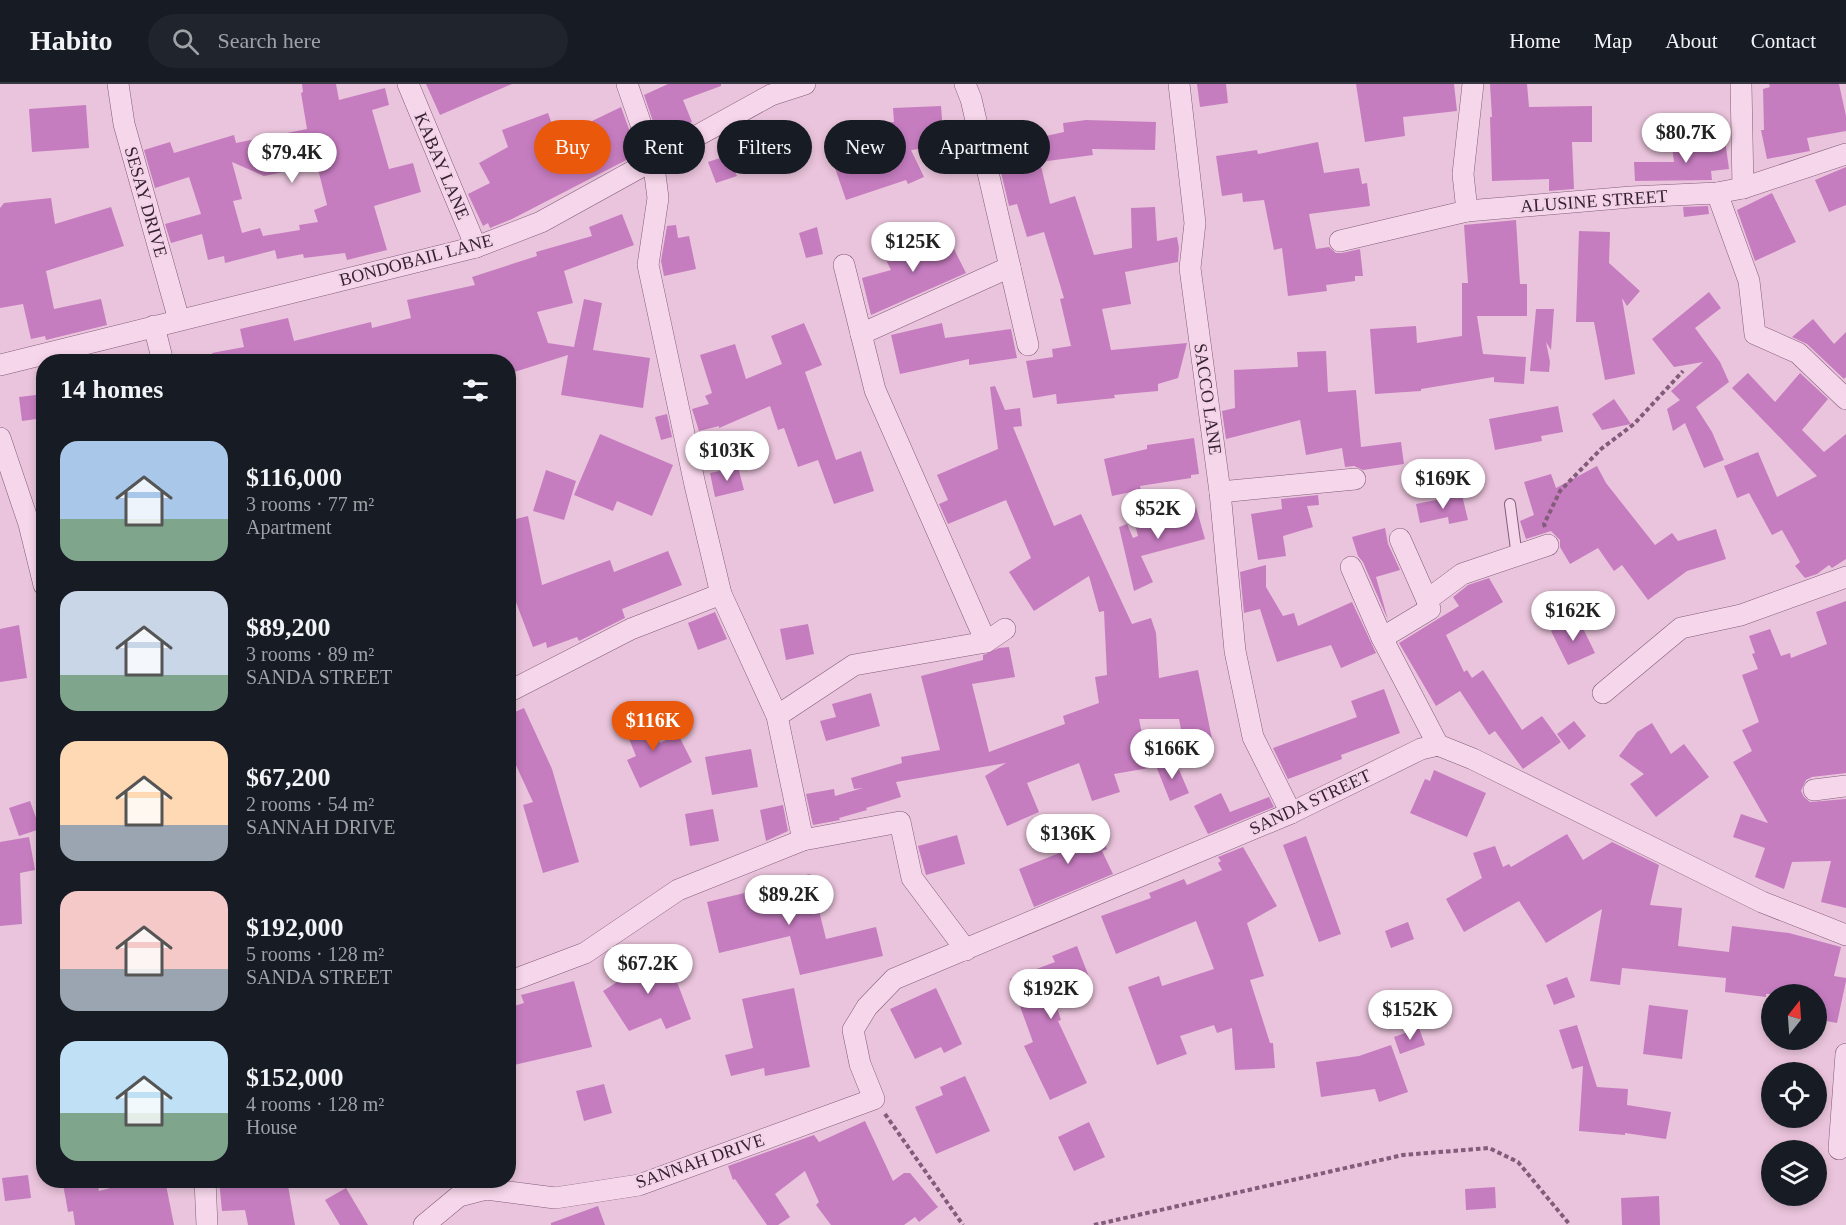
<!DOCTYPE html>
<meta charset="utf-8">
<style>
body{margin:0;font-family:"Times New Roman",serif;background:#20242c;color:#f1f3f6;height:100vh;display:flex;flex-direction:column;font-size:22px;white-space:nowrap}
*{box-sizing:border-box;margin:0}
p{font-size:20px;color:#9ea1a6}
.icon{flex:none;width:33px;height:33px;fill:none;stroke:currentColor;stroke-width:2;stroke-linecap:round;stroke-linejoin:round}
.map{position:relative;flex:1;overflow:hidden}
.panel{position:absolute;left:36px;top:270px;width:480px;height:834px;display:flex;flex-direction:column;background:#171b24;border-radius:24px;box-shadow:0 3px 9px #0003}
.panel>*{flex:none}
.banner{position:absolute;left:534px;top:36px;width:570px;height:54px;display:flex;gap:12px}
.needle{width:39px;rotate:17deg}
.buttons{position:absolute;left:1761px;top:900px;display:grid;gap:12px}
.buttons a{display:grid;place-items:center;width:66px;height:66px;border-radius:50%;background:#171b24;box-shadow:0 3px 9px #0003;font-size:30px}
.price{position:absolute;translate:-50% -51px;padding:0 14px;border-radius:21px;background:#fff;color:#222;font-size:20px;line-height:39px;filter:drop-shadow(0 2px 3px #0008)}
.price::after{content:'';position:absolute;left:50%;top:36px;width:18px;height:14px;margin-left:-9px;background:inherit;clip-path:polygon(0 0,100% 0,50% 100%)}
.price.selected{background:#ea580c;color:#fff}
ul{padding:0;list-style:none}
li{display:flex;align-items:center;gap:18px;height:150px;padding:0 24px}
li span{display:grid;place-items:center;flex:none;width:168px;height:120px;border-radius:18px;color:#555}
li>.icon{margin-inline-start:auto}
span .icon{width:72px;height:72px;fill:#fffc;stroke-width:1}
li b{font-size:26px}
h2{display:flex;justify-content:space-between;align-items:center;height:72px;padding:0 24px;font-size:26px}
.chip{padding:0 21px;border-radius:27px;background:#171b24;box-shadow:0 3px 9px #0003;font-size:21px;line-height:54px}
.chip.selected{background:#ea580c;color:#fff}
header{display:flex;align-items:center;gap:36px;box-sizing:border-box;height:84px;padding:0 30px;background:#171b24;border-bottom:2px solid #363941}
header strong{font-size:28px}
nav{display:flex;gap:33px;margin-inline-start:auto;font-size:21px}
.search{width:420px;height:54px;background:#20242c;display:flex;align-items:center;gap:15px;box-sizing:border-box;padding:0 21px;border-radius:33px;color:#9ea1a6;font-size:22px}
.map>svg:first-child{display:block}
.building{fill:#c67dc0;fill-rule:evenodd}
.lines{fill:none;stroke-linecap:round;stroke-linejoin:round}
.lane-casing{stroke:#835c7c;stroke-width:12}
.street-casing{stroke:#835c7c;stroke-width:22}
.path{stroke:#835c7c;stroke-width:4;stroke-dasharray:4.5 3;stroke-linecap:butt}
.lane{stroke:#f6d6ea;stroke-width:10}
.street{stroke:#f6d6ea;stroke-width:21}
.labels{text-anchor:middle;stroke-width:4.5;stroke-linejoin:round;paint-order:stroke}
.street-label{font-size:18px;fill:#351f31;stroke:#f2d3e7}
</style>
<header>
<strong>Habito</strong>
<div class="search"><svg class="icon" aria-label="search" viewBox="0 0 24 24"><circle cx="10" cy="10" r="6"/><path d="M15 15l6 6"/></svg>Search here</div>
<nav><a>Home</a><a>Map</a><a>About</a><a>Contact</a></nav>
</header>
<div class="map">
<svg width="1846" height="1141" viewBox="0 0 1846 1141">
<rect width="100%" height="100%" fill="#eac4dc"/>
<g class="building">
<path d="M302,0H336L339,16L385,4L389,21L372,26L389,85L413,79L421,108L374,122L387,166L347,176L345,169L304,174L303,170L277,175L275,166L225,179L224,172L208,176L202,150L171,159L165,140L201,130L189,93L155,104L144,66L170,58L174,69L234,51L236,59L307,45L301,9L303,8ZM232,78L264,92L317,81L327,121L314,126L318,138L299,141L300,146L263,152L260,144L242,149L233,117L242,115Z"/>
<path d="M426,0H512L440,31Z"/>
<path d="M668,0H721V2L683,16L692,38L658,52L644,11Z"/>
<path d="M1197,0H1226L1228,19L1200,23Z"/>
<path d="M1356,0H1454L1457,27L1403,33L1405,52L1365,58Z"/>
<path d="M1490,0H1527L1529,23L1592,22V58H1572L1574,105L1549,107V95L1492,97L1490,33H1492Z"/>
<path d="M1769,0H1839L1846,32V47L1807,54L1810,67L1767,75L1761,46H1764L1763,5L1770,3Z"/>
<path d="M86,21L89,64L32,68L29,25Z"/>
<path d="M941,22L944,62L911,66L924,93L908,100L906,96L846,116L835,84L838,81L835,73L893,54L889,38H894L893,24Z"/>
<path d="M621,23L638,70L512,135L490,144L488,139L483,142L468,110L490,99L479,79L508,63L502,46L548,29L557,54Z"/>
<path d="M1086,36L1156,38L1155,66L1092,65L1093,71L1040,78L1050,120L1075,112L1094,171L1132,164L1131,124L1155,123L1157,157L1177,153L1179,164L1178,178L1125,188L1131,220L1102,225L1111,266L1187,259L1178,294L1158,300V307L1114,311L1115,314L1057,320L1056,310L1033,314L1026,277L1053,273L1052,265L1071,262L1060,215L1064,214L1044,148L1027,153L1017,120L1009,122L995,63L1064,48L1063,39Z"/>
<path d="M1725,56L1729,85L1711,87L1712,96L1635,97L1634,78H1674L1672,63Z"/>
<path d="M1318,58L1324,89L1359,84L1362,100L1367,99L1370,122L1309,130L1316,165L1329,163L1336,169H1342L1360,165L1363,192H1355V197L1326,201L1327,207L1288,212L1282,164L1274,166L1264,116L1243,118L1242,109L1222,112L1216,72L1257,66L1258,70Z"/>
<path d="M729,71L737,92L716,99L708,78Z"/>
<path d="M1846,83V121L1829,128L1815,96Z"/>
<path d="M1772,109L1796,158L1755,177L1737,126Z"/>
<path d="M51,114L55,140L111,123L124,162L46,187L54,225L101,215L107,241L46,256L45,252L31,255L23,220L0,224V124L4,119Z"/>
<path d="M1708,122L1709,130L1684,133L1683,123Z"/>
<path d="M622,130L634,161L564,187L573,219L537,228L548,259L574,263L584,215L602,219L593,266L650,274L643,324L561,311L568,271L508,290V278H493L492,273L463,278H213L212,269L244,263L240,245L288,234L294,257L371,238L372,244L411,234L407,216L475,201L472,193L537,172L536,168L592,152L589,143Z"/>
<path d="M1516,136L1520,200H1527V232H1477L1483,270L1526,273L1524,300L1494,298V293L1421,305V307L1375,310L1370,245L1416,242L1417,259L1462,252V199H1468L1464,141Z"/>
<path d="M676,141L678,154L689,152L696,185L664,192L661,177L667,142Z"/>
<path d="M817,143L823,170L806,174L799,149Z"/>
<path d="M945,147L966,189L871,231L862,194L891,186L886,176Z"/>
<path d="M1579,147L1610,148L1609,179L1640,207L1627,222L1622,214L1635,290L1605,296L1594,238H1576Z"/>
<path d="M1709,208L1721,224L1695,244L1720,278L1729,298L1696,323L1712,348L1724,376L1704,384L1685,339L1673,347L1667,325L1680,316L1671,307L1703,278L1674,283L1652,255Z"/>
<path d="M1536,225H1554L1551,266L1546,258L1550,278L1549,288L1530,287Z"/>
<path d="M1813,235L1834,260L1846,248V293L1844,295L1807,260L1792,253Z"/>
<path d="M804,239L822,281L805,288L836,376L861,367L874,407L834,420L818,376L798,383L784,344L778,346L770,322L719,344V342L699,347L692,325L709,320L705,312L712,309L700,271L735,260L746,295L782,280L771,252Z"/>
<path d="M942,239L945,254L1011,245L1017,274L969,281V275L900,290L891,251Z"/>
<path d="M1326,267L1328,308L1356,306L1361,363L1401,358L1404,380L1363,386L1354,382L1345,383L1342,364L1306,371L1300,336L1226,355L1222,327L1235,324L1234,286L1298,283L1297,268Z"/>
<path d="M1748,289L1775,318L1800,289L1828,315L1802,346L1824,368L1846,350V475L1832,484L1829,481L1817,490L1805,494L1795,482L1800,478L1782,446L1772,451L1749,409L1737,414L1724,382L1758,368L1777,413L1817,392L1732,304Z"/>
<path d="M995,302L1005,326L1020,324L1022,342L1013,343L1054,442L1081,430L1132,540L1151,534L1156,549L1159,594L1198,586L1212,655L1184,661L1179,635H1139L1149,684L1114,690L1120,708L1092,717L1079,679L1027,699L1039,728L1007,742L985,692L1006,679L896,698L901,713L866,724L867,726L839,734L840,736L813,741L806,710L834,705L835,712L863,704L854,705L851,694L902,679L901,673L940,666L921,592L983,576V571L999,564L1009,563L1015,593L972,600L989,668L1065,640L1063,632L1099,619L1095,593L1107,591L1104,527L1099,528L1089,492L1034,527L1009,488L1031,474L1006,416L948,440L939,420L948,416L937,391L998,365L990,303Z"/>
<path d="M44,310V334L22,337L19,313Z"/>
<path d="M1614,315L1631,340L1602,346L1592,330Z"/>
<path d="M1558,322L1563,348L1541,352L1542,357L1495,366L1489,335Z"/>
<path d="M667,330L672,353L661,356L655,333Z"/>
<path d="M600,350L673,381L652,432L617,417L613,427L574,411Z"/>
<path d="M1194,354L1199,390L1191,391V394L1140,402L1141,406L1112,412L1104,375L1147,365V361Z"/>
<path d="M1597,382L1606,399L1655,461L1672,449L1678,457L1716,445L1726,475L1687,487L1648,516L1622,481L1614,487L1598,464L1570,480L1560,463V456L1551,447L1526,455L1520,437L1534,431L1524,398L1551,390L1556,404Z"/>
<path d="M738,383L744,406L715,413L710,389Z"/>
<path d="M546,386L576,397L564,436L533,427Z"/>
<path d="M1318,411L1319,421L1307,422L1313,443L1283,452L1286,472L1258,476L1251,430L1282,425L1281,415Z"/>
<path d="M1462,411L1468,436L1449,440L1448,433L1420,439L1416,420Z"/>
<path d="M1196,423L1205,455L1141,472L1153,498L1134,507L1119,443L1127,440L1133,454L1138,452L1135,440Z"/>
<path d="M528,432L542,501L610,476L614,488L668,467L682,501L622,525L625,534L579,557L577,553L547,564L546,558L533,563L514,513L508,514V437Z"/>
<path d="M1385,444L1388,460L1400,486L1376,493L1388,536L1363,478L1358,472L1352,453Z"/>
<path d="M1266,481V503L1283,532L1294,529L1298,542L1352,518L1376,569L1341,584L1331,561L1277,578L1260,525L1244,529L1240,488Z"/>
<path d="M1489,494L1503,518L1446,551L1464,588L1467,586L1472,594L1483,586L1522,646L1542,632L1561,658L1523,685L1495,647L1489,651L1460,607L1436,622L1399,559L1459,522L1453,513L1468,501Z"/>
<path d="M1846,517V689L1812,693L1806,696L1801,707L1804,713L1810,718L1846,715V824L1821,818L1831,777L1792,778L1784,805L1755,793L1765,764L1733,753L1741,730L1768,739L1733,678L1752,667L1742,646L1759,638L1742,591L1758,585L1752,570L1755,569L1749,552L1770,545L1781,572L1790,569L1791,574L1827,560L1816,528Z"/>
<path d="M715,528L727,555L698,566L688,539Z"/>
<path d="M1578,534L1595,569L1568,581L1551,547Z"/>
<path d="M808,540L814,570L786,576L780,545Z"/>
<path d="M19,541L27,594L0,598V545Z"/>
<path d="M1384,605L1400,649L1341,671L1342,675L1288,695L1273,664L1357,633L1351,617Z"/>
<path d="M871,609L880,642L826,657L820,637L836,633L832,620Z"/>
<path d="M524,624L552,685L579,778L543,789L523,721L533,718L508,664V631Z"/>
<path d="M648,630L660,659L678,650L692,678L640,704L627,676L636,672L623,640Z"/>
<path d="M1574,637L1586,652L1569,666L1557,650Z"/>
<path d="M1652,639L1671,670L1684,660L1709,693L1656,733L1630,700L1644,690L1619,672L1637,648Z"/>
<path d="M751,665L758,703L712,711L705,673Z"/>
<path d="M1174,674L1189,709L1170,717L1156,682Z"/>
<path d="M1434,686L1486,709L1467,753L1410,729L1425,695L1430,697Z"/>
<path d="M1221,709L1230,728L1269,713L1274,723L1208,750L1194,722Z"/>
<path d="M30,717L40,745L19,752L9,724Z"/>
<path d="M783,721L788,747L766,757L760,726Z"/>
<path d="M713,725L719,757L690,762L685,730Z"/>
<path d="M1094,736L1107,765L1102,767L1113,790L1034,823L1019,785L1062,768L1055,752Z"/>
<path d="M1567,750L1583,776L1612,758L1659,781L1650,821L1682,824L1678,862L1729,868L1732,842L1789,849L1841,863L1834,892L1846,894V897L1837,939L1816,935V910H1766V913L1725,908L1726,894L1622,884L1620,901L1590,897L1602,825L1546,859L1519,817L1464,848L1446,815L1482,794L1473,769L1495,762L1503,783L1509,780L1511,783Z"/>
<path d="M957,751L965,780L926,791L918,762Z"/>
<path d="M1306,752L1341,850L1319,858L1283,761Z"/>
<path d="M29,753L35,786L20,789L22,840L0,842V758Z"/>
<path d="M1243,763L1277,822L1247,839L1264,892L1250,896L1270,959H1273L1275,984L1235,986L1232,944L1217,949L1214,941L1180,952L1187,970L1157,981L1128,903L1159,892L1162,902L1214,885L1196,837L1116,870L1101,832L1151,814L1149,809L1184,795L1187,801L1222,786L1218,779L1221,777L1218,773Z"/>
<path d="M810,790L826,855L876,843L883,872L800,891L790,852L719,869L707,818L778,801L777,798Z"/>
<path d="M1408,838L1414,855L1391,864L1385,847Z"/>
<path d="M1077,862L1091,898L1053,912L1061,936L1058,937L1087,999L1050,1016L1024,962L1033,958L1010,895L1055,878L1052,872Z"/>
<path d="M649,864L674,890L691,935L666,945L661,934L629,947L603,907L634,887L629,882Z"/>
<path d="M1567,893L1575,913L1554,921L1546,901Z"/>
<path d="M574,897L592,963L514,981L508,963V924L524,919L521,911Z"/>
<path d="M794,904L810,983L765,992L764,984L731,992L725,971L753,964L742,915Z"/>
<path d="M936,904L962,960L944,969L941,963L915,975L890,925Z"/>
<path d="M1649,921L1688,926L1682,975L1643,970Z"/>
<path d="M1577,941L1597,1003L1628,1005L1627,1021L1671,1028L1666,1055L1625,1049V1051L1579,1047L1583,982L1572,985L1559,946Z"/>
<path d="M1419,944L1425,961L1400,970L1394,953Z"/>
<path d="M1391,961L1408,1008L1379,1018L1375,1005L1321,1013L1316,978L1359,972Z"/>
<path d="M965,992L990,1047L936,1070L915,1023L943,1011L940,1003Z"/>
<path d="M604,1000L612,1029L584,1037L576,1007Z"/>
<path d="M865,1037L893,1097L904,1089H910L938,1123L919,1138L915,1133L904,1141H831L816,1121L819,1118L805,1087L775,1110L790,1133L778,1141H767L735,1095L733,1096L728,1082L814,1051L819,1058Z"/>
<path d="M1089,1038L1105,1073L1074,1087L1058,1053Z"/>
<path d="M28,1091L31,1114L5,1117L2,1094Z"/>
<path d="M86,1096H97L99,1107L141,1096H144L145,1100L165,1096L174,1141H75L73,1127L68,1128L63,1100Z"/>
<path d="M219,1096H287L295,1141H248L245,1126L222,1127Z"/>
<path d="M1495,1103L1496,1124L1466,1126L1465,1105Z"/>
<path d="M346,1104L368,1141H340L325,1116Z"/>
<path d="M1659,1112L1660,1141H1622L1621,1114Z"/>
<path d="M598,1122L605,1141H551V1139Z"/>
</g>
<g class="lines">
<defs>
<path id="lane" d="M1510,420L1517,473"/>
<g id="street">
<path d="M118,0L124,40L179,236"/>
<path d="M408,0L476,163"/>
<path d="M627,0L653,75L658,114L648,181L695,401L721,510L777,632L803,756"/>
<path d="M965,0L971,15L1028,261"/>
<path d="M1179,0L1195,139L1190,184L1220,408L1235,567L1253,653L1291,729"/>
<path d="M1741,0L1743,104"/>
<path d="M1717,109L1749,197L1755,250L1798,269L1846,315"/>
<path d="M1467,127L1463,90L1473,0"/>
<path d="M1340,157L1467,127L1631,113L1717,109L1743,104L1846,70"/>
<path d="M154,242L163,278"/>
<path d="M861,250L1010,183"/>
<path d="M0,281L476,163L541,138L771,11L805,0"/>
<path d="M0,354L29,440L44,501"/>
<path d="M1220,408L1355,395"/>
<path d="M1400,455L1427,516"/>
<path d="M1351,483L1382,554"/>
<path d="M986,558L1005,545"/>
<path d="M508,608L631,545L721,510"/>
<path d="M1603,609L1681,544L1741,531L1846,493"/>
<path d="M777,632L854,581L986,558L875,306L844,181"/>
<path d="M1438,661L1382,554L1430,525L1427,516L1462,490L1548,461"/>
<path d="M1814,706L1846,702"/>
<path d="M516,895L585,869L678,806L803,756L900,738L912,794L966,866"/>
<path d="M1839,1065L1846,970"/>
<path d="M205,1096L207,1141"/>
<path d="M424,1141L459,1112L486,1105L555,1114L639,1101L874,1015L860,980L853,946L867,923L894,895L1291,729L1421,665L1438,661L1473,675L1762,818L1846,851"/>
</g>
</defs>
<use href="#lane" class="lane-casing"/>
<use href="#street" class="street-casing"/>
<g class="path">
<path d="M1545,443L1544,440L1560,407L1601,365L1634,340L1683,287"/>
<path d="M885,1030L963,1141"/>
<path d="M1094,1141L1403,1071L1489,1064L1518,1078L1570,1141"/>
</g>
<use href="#lane" class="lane"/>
<use href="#street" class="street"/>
</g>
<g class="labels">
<g class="street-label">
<text transform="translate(442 82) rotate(67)" y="6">KABAY LANE</text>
<text transform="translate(1594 117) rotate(-4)" y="6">ALUSINE STREET</text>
<text transform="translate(146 118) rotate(74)" y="6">SESAY DRIVE</text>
<text transform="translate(416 176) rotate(-15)" y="6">BONDOBAIL LANE</text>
<text transform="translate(1208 315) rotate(82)" y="6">SACCO LANE</text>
<text transform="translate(1310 718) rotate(-25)" y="6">SANDA STREET</text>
<text transform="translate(700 1077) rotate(-19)" y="6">SANNAH DRIVE</text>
</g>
</g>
</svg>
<div class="buttons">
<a><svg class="needle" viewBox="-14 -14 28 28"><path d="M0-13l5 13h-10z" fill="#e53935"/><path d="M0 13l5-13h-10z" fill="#9ea1a6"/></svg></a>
<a><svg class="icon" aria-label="locate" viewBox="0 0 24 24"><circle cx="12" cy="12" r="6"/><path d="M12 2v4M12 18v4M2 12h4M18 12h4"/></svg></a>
<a><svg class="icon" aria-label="layers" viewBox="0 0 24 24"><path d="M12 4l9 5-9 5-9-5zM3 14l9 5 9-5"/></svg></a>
</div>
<b class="price" style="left:1686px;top:80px">$80.7K</b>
<b class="price" style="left:292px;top:100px">$79.4K</b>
<b class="price" style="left:913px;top:189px">$125K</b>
<b class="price" style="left:727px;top:398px">$103K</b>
<b class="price" style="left:1443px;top:426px">$169K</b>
<b class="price" style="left:1158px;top:456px">$52K</b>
<b class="price" style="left:1573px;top:558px">$162K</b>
<b class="price selected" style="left:653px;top:668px">$116K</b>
<b class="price" style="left:1172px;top:696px">$166K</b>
<b class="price" style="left:1068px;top:781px">$136K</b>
<b class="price" style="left:789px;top:842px">$89.2K</b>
<b class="price" style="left:648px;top:911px">$67.2K</b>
<b class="price" style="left:1051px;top:936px">$192K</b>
<b class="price" style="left:1410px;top:957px">$152K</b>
<div class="banner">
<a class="chip selected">Buy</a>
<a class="chip">Rent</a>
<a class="chip">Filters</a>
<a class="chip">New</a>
<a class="chip">Apartment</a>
</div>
<section class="panel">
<h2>14 homes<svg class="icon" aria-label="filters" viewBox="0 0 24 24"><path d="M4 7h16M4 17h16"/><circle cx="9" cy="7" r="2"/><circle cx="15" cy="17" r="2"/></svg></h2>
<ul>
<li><span style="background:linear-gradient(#a9c7e8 65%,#7fa58c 0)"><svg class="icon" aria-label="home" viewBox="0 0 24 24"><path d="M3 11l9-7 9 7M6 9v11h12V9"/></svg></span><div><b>$116,000</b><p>3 rooms · 77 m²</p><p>Apartment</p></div></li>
<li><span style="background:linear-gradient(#c9d6e8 70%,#7fa58c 0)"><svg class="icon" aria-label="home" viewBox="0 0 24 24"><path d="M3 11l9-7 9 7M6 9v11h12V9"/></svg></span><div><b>$89,200</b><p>3 rooms · 89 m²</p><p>SANDA STREET</p></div></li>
<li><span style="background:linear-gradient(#ffd9b3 70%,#9aa5b1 0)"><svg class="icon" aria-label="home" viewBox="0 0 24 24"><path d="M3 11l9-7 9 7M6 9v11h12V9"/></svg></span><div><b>$67,200</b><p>2 rooms · 54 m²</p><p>SANNAH DRIVE</p></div></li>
<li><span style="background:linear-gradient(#f6c9c9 65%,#9aa5b1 0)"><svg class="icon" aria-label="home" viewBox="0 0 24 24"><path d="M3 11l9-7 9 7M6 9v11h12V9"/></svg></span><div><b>$192,000</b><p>5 rooms · 128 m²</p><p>SANDA STREET</p></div></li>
<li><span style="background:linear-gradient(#bfe0f5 60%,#7fa58c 0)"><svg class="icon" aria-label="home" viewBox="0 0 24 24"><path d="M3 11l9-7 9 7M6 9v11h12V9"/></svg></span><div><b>$152,000</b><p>4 rooms · 128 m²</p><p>House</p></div></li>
</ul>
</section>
</div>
